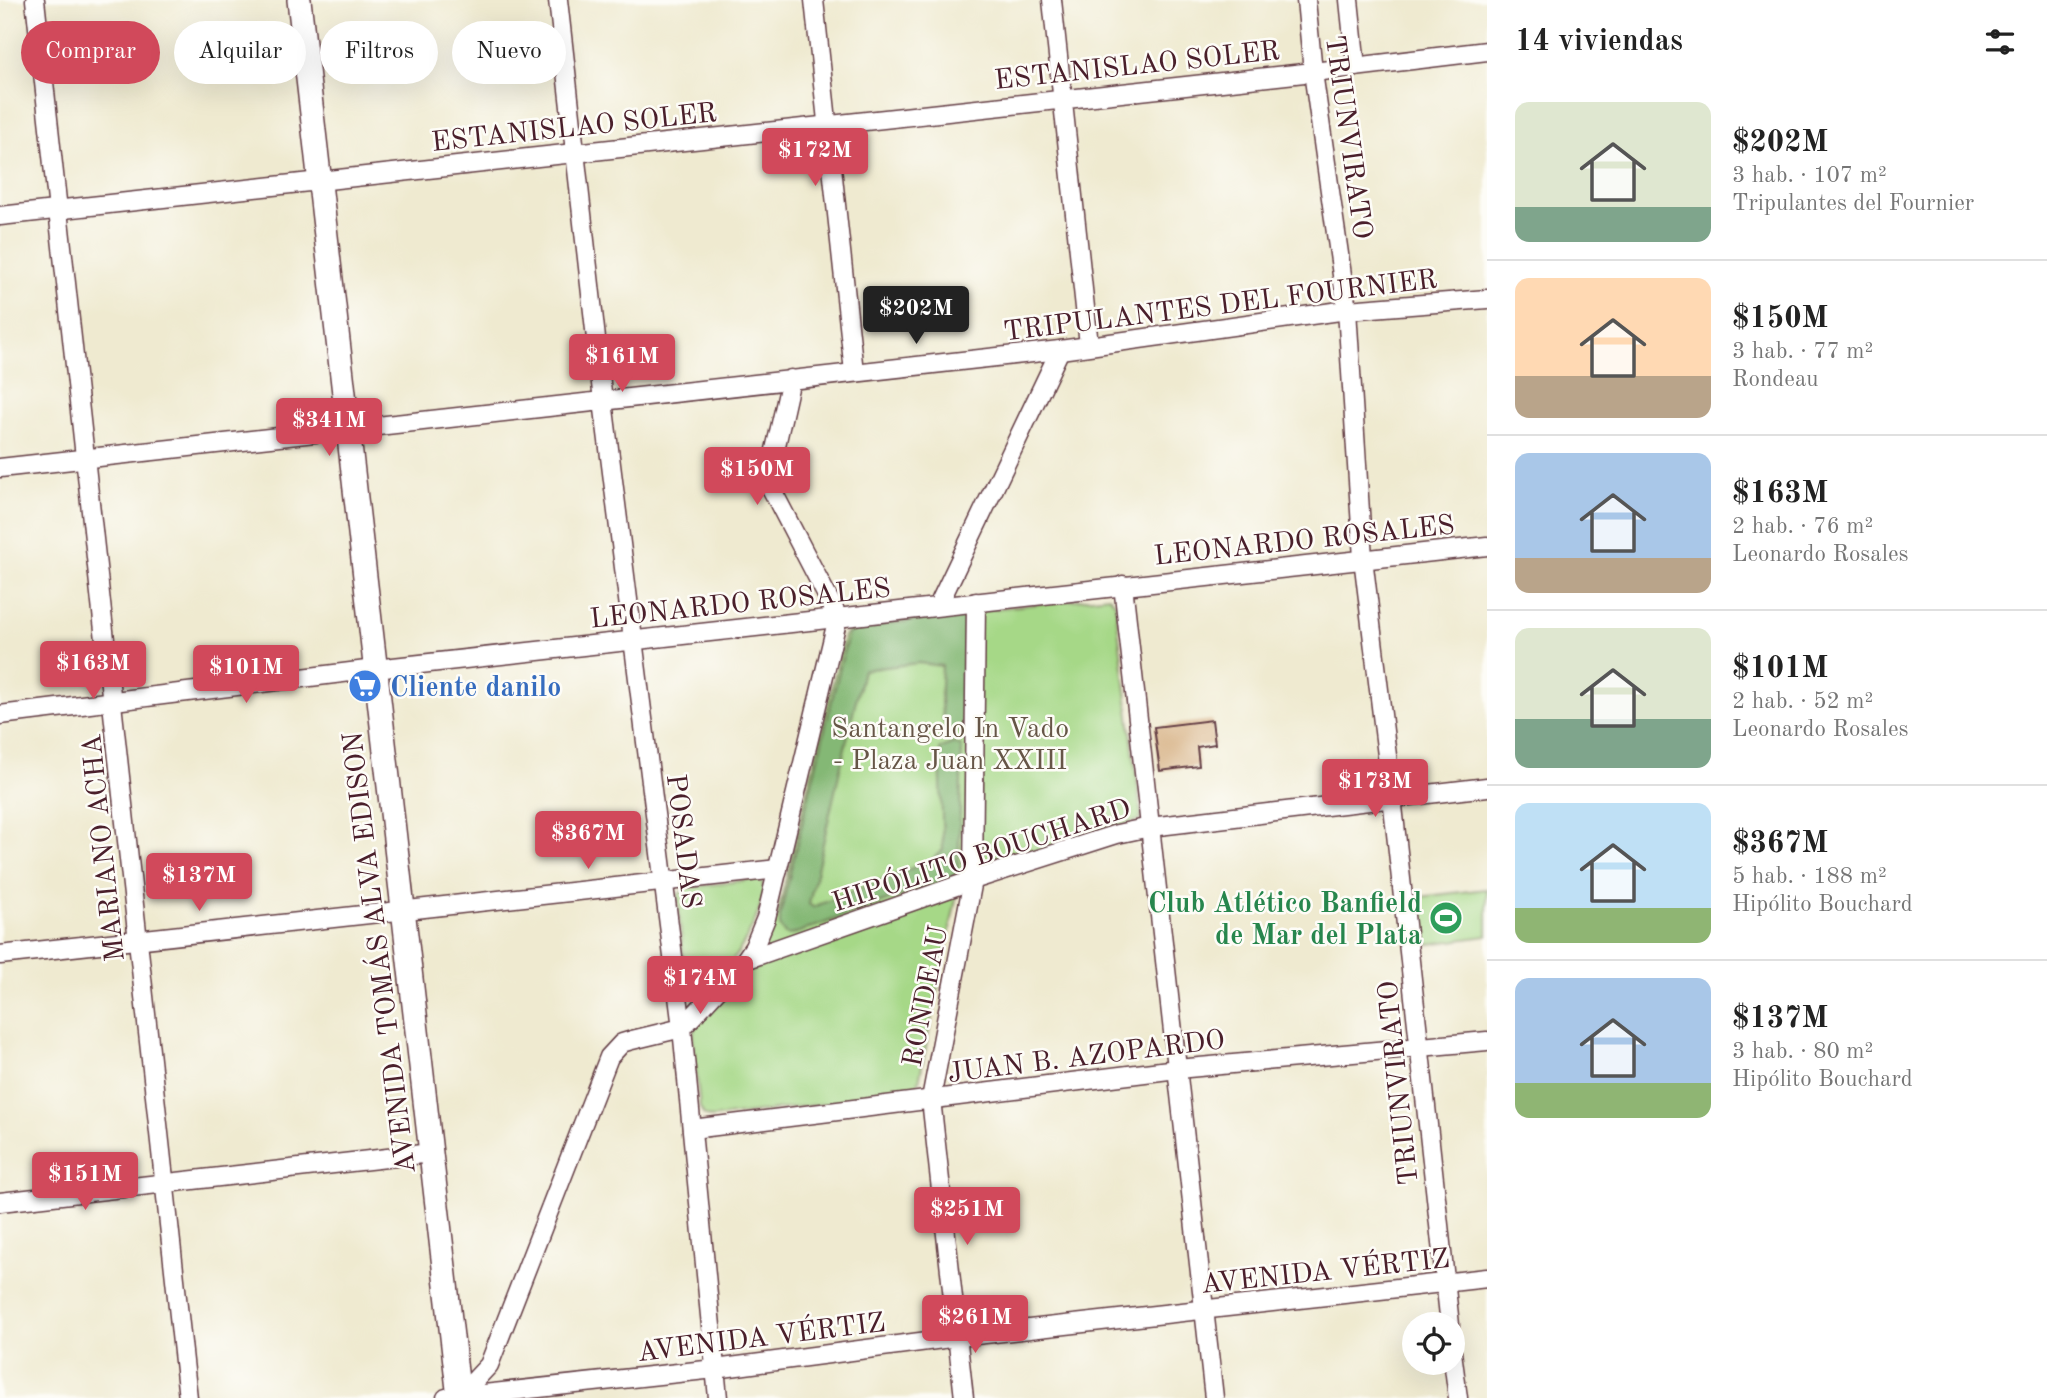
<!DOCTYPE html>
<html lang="es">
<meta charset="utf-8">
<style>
body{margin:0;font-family:"Old Standard TT",serif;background:#f6f6f6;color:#222;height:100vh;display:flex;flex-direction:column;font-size:26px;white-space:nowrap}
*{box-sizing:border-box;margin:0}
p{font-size:23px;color:#767676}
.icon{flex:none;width:38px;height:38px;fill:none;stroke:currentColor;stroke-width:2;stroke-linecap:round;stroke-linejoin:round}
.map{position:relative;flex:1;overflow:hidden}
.panel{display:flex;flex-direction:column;background:#fff;width:560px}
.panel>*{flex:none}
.banner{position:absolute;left:21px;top:21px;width:665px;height:63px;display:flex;gap:14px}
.fabs{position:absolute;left:1402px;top:1312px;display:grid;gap:14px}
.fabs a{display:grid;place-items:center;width:63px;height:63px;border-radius:50%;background:#fff;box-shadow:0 7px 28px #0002;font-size:35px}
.price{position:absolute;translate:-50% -60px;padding:0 16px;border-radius:7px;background:#d1495b;color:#fff;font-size:23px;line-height:46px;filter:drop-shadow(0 2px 4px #0008)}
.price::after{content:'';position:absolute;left:50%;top:42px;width:21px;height:16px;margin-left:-10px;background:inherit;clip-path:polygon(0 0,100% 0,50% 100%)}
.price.active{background:#222;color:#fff}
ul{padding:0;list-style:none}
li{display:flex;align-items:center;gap:21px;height:175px;padding:0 28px}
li+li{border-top:2px solid #e0e0e0}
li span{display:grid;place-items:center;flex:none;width:196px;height:140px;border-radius:14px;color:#555}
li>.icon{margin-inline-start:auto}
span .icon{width:84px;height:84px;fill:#fffc;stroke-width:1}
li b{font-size:30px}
h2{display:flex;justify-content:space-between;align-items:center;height:84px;padding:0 28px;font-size:30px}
.pill{padding:0 24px;border-radius:32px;background:#fff;box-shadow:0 7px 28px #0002;font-size:24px;line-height:63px}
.pill.active{background:#d1495b;color:#fff}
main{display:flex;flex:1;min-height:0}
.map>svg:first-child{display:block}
.green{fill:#a6d887;stroke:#787c59;stroke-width:2}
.forest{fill:#84b874;stroke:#676c50;stroke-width:2}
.building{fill:#d8b488}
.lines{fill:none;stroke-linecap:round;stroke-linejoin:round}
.minor-casing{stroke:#633d44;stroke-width:21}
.major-casing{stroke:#633d44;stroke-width:26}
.minor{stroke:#fff;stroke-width:18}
.major{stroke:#fff;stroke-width:23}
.labels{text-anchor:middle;stroke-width:5;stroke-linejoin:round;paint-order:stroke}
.street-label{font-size:28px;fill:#4a1f2b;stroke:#fdfcf7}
.shop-label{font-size:28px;font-weight:bold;fill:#366cbe;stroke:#fdfcf7;text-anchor:start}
.park-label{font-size:28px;fill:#665647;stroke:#fdfcf7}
.leisure-label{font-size:28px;font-weight:bold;fill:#27864d;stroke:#fdfcf7;text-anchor:end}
</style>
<main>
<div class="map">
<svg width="1487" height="1398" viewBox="0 0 1487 1398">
<rect width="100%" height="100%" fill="#fdfcf7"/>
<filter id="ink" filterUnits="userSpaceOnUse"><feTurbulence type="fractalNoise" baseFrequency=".0143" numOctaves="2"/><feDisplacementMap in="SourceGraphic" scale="14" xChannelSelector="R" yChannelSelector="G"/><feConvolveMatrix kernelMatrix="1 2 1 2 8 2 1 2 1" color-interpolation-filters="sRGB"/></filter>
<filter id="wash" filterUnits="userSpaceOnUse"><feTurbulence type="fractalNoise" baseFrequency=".00686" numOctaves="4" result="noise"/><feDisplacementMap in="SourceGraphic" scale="28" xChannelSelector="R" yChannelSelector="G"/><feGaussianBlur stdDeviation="1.57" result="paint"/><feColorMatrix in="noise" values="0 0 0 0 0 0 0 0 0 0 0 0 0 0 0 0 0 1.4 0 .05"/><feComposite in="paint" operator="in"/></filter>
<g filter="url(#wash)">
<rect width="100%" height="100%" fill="#efead0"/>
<g class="green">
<path d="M1109,596L1115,603L1141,813L1140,820L961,875L919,1081L911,1093L711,1118L704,1115L700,1108L693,1040L694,1029L760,951L777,916L844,636L849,628L858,624Z"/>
<path d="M755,879L762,882C772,905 719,997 696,988C693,987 690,984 688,981C684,972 678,908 678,895L686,888Z"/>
<path d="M1487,889V936L1408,947L1403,899Z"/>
</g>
<path class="forest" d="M963,615L967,621L963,727L959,731L948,730C938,718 941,681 942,666L918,663L863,670L809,904L813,907L930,861L943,850L940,749L953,743L962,747L958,873L948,879L791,935L785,934L780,927V915L848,634L858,627Z"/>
<g id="blocks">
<path class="building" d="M1212,720L1215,744L1197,747L1199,766L1160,771L1154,727Z"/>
</g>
</g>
<g filter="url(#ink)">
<use href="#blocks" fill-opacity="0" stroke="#633d44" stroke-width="2"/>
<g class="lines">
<defs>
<g id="minor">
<path d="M35,0L188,1398"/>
<path d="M558,0L603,401L682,1028L718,1398"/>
<path d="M814,0L854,372"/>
<path d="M1052,0L1089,345"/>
<path d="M1306,0L1313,72L1347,310L1363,558L1392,797L1450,1325"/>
<path d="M1349,0L1356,67"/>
<path d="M0,216L1313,72L1487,51"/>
<path d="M0,468L1060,350L1347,310L1487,299"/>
<path d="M1123,585L1214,1398"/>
<path d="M938,606L1060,350"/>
<path d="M0,715L375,669L1487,546"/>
<path d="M0,955L778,869"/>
<path d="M745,960L973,880L1117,834L1150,827L1487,787"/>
<path d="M692,1129L1177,1069L1487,1041"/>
<path d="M0,1202L431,1153"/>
<path d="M1452,1352L1458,1398"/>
<path d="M459,1397L489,1365L609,1057L622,1043L632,1040L682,1028L745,960L754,947L766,918L838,617L771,488L770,472L791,379"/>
<path d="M446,1398L715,1369L958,1337L1487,1278"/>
<path d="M964,1398L931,1099L973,880L976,602"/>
</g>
<path id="major" d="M299,0L459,1398"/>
</defs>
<use href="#minor" class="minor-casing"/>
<use href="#major" class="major-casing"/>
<use href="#minor" class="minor"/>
<use href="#major" class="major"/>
</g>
</g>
<defs>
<symbol id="supermarket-disc" viewBox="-11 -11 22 22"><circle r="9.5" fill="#3f7fe0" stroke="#fdfcf7"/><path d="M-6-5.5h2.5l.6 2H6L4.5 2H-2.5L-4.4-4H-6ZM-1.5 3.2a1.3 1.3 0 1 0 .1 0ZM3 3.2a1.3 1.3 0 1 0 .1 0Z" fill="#fff"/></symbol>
<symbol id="stadium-disc" viewBox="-11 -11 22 22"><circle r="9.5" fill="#2e9e5b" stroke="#fdfcf7"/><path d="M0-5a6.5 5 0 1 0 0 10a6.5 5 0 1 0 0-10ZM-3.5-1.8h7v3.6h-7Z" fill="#fff"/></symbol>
</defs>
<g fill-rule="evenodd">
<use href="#supermarket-disc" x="346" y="667" width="38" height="38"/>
<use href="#stadium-disc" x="1427" y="899" width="38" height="38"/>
</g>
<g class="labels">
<g class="street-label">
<text transform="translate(1137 64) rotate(-6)" y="10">ESTANISLAO SOLER</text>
<text transform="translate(574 126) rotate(-6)" y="10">ESTANISLAO SOLER</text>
<text transform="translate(1350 137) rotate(82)" y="10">TRIUNVIRATO</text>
<text transform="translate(1220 304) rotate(-7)" y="10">TRIPULANTES DEL FOURNIER</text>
<text transform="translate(1304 539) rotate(-6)" y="10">LEONARDO ROSALES</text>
<text transform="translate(740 602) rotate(-6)" y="10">LEONARDO ROSALES</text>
<text transform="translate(685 841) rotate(83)" y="10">POSADAS</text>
<text transform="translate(102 848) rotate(-96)" y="10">MARIANO ACHA</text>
<text transform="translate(981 854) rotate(-18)" y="10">HIPÓLITO BOUCHARD</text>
<text transform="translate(378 953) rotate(-97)" y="10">AVENIDA TOMÁS ALVA EDISON</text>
<text transform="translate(924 996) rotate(-79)" y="10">RONDEAU</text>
<text transform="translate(1086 1055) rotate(-7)" y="10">JUAN B. AZOPARDO</text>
<text transform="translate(1397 1083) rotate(-96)" y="10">TRIUNVIRATO</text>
<text transform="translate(1325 1270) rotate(-6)" y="10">AVENIDA VÉRTIZ</text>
<text transform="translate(761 1336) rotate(-7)" y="10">AVENIDA VÉRTIZ</text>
</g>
<g class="shop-label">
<text x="390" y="696">Cliente danilo</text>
</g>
<g class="park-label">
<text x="950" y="737">Santangelo In Vado<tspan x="950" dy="32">- Plaza Juan XXIII</tspan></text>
</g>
<g class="leisure-label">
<text x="1422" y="912">Club Atlético Banfield<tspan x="1422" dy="32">de Mar del Plata</tspan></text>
</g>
</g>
</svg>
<div class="fabs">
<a><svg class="icon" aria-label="locate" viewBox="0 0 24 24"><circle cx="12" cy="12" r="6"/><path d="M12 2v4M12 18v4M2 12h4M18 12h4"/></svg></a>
</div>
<b class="price" style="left:815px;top:188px">$172M</b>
<b class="price active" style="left:916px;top:346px">$202M</b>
<b class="price" style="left:622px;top:394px">$161M</b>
<b class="price" style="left:329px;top:458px">$341M</b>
<b class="price" style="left:757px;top:507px">$150M</b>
<b class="price" style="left:93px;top:701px">$163M</b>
<b class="price" style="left:246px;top:705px">$101M</b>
<b class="price" style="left:1375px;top:819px">$173M</b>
<b class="price" style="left:588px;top:871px">$367M</b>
<b class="price" style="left:199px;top:913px">$137M</b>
<b class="price" style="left:700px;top:1016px">$174M</b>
<b class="price" style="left:85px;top:1212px">$151M</b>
<b class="price" style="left:967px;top:1247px">$251M</b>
<b class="price" style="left:975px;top:1355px">$261M</b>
<div class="banner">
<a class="pill active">Comprar</a>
<a class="pill">Alquilar</a>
<a class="pill">Filtros</a>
<a class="pill">Nuevo</a>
</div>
</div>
<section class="panel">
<h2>14 viviendas<svg class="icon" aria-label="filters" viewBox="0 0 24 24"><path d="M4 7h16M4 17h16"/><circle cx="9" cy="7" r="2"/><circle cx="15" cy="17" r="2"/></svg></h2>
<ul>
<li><span style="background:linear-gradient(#dfe7d0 75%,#7fa58c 0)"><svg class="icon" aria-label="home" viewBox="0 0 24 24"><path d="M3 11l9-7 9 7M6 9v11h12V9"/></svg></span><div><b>$202M</b><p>3 hab. · 107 m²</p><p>Tripulantes del Fournier</p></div></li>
<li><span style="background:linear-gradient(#ffd9b3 70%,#b9a48a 0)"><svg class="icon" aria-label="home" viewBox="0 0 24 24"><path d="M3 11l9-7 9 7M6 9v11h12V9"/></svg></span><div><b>$150M</b><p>3 hab. · 77 m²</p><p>Rondeau</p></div></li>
<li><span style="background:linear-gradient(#a9c7e8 75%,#b9a48a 0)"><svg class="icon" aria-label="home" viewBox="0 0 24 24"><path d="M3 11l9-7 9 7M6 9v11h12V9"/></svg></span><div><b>$163M</b><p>2 hab. · 76 m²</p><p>Leonardo Rosales</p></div></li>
<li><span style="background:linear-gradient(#dfe7d0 65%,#7fa58c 0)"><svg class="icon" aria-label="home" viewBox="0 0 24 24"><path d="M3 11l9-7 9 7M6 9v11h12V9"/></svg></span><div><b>$101M</b><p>2 hab. · 52 m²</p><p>Leonardo Rosales</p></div></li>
<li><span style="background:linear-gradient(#bfe0f5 75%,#8fb573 0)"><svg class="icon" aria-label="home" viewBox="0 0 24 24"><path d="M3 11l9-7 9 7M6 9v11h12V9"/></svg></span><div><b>$367M</b><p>5 hab. · 188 m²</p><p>Hipólito Bouchard</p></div></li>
<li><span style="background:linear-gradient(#a9c7e8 75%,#8fb573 0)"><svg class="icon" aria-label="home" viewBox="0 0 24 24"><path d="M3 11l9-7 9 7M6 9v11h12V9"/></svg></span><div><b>$137M</b><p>3 hab. · 80 m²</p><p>Hipólito Bouchard</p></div></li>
</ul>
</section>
</main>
